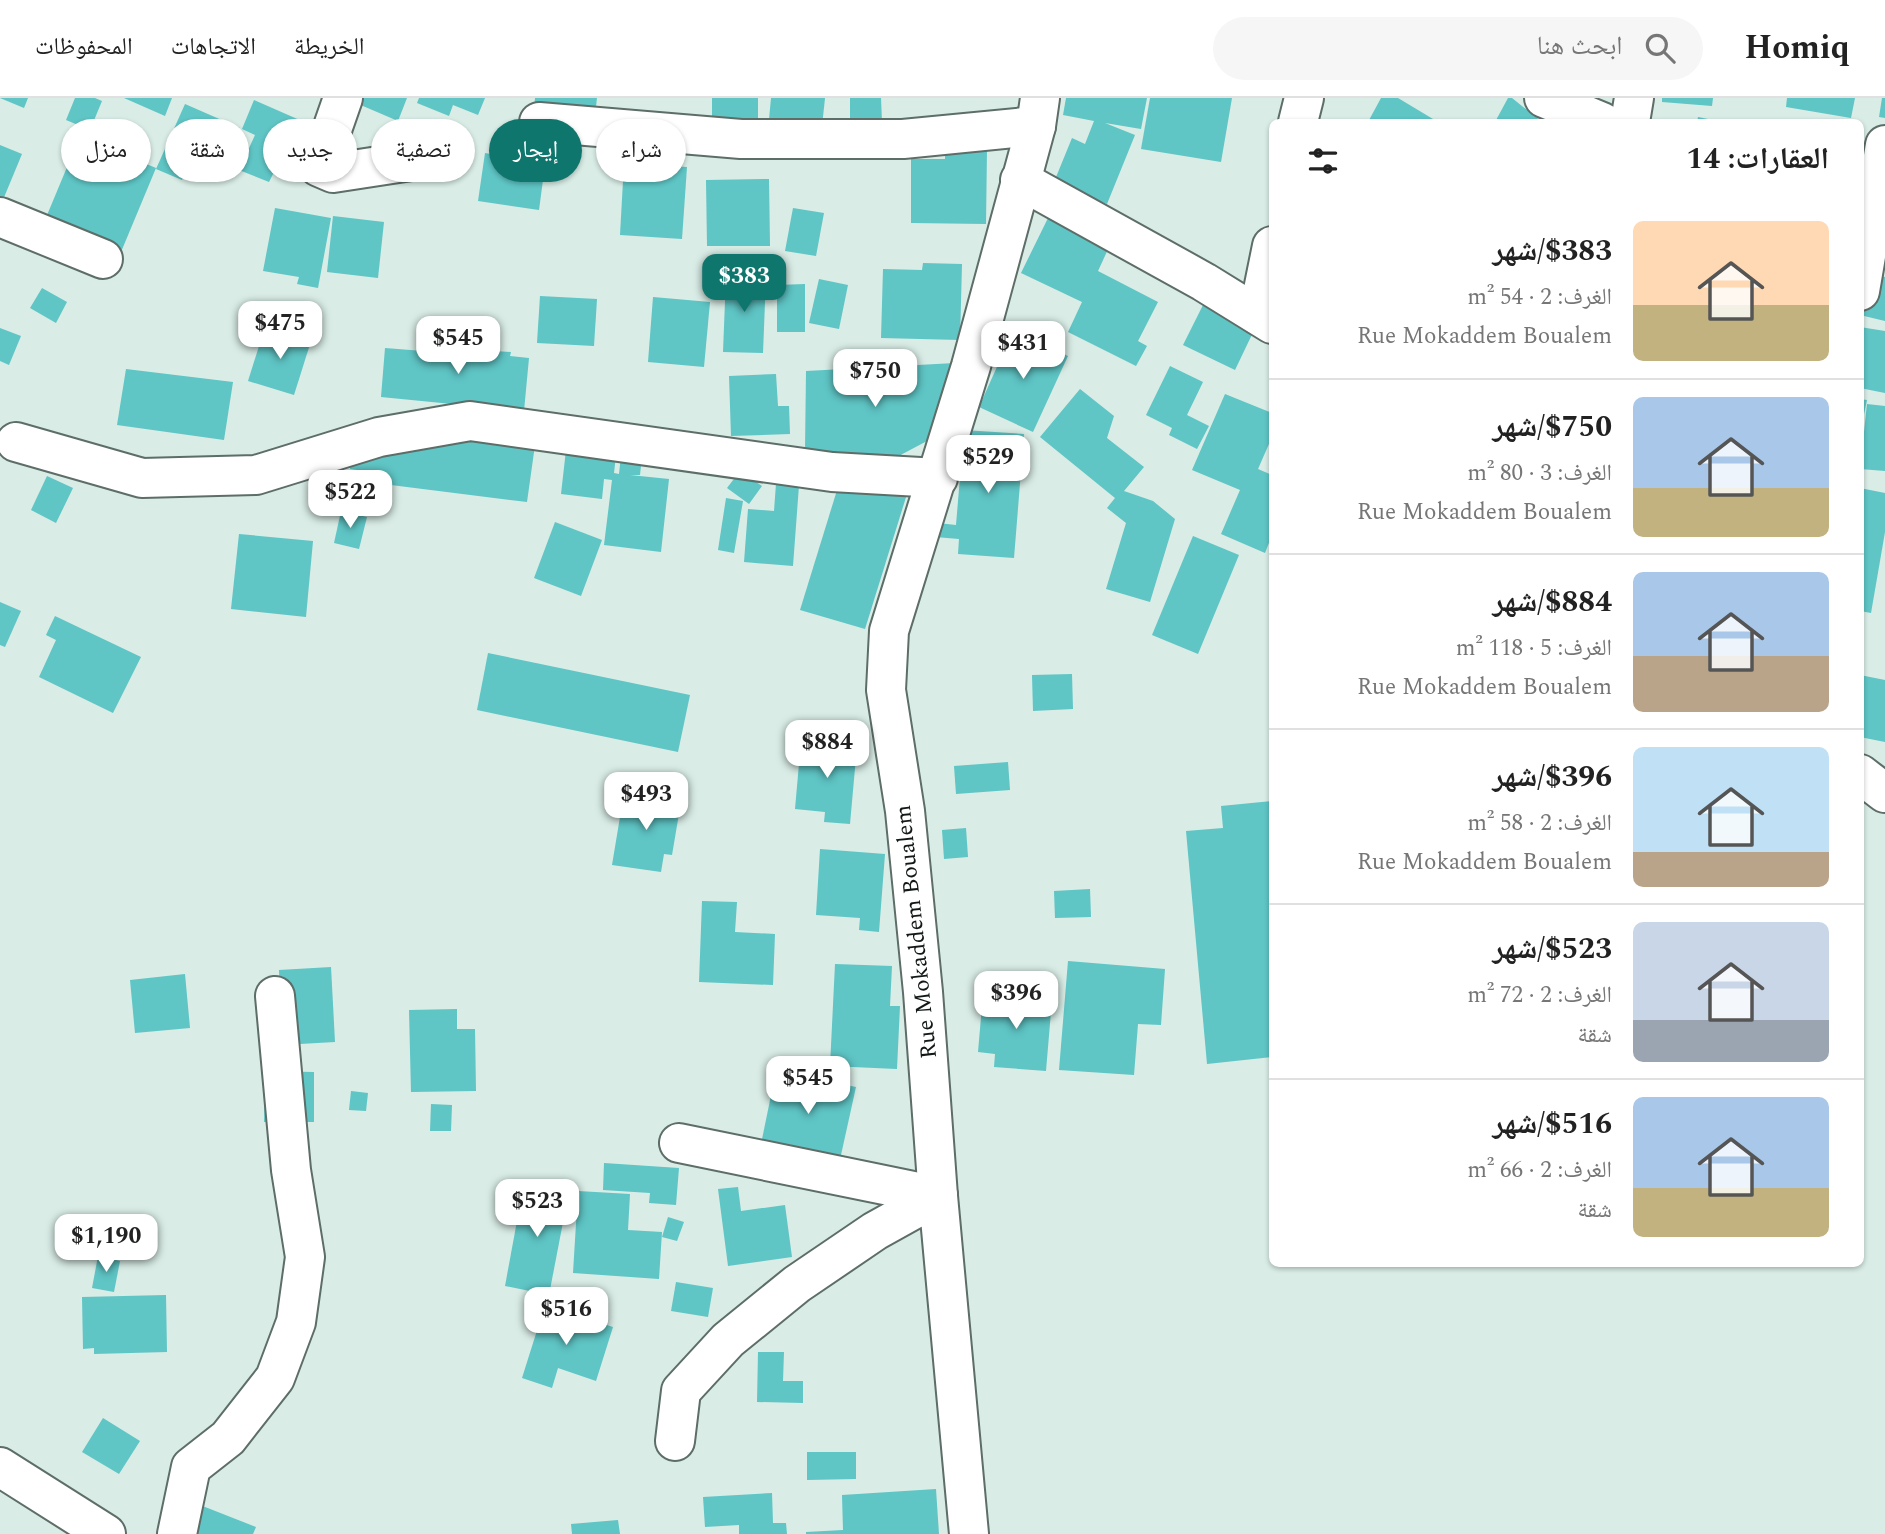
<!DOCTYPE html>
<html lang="ar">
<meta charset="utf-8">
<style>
body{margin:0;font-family:Spectral,"Noto Naskh Arabic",serif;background:#f6f6f6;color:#222;direction:rtl;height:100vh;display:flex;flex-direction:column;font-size:26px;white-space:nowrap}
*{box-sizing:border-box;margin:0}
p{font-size:23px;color:#767676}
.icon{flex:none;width:38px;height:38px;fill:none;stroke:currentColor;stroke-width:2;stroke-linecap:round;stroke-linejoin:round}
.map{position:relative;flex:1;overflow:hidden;direction:ltr}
.details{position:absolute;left:1269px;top:21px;width:595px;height:1148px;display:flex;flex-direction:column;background:#fff;border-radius:10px;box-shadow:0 2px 5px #0004;direction:rtl}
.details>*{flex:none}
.banner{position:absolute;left:21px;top:21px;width:665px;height:63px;direction:rtl;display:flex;gap:14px}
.price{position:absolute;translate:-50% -60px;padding:0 16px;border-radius:14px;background:#fff;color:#222;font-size:23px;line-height:46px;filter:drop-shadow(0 2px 4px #0008)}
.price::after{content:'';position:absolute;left:50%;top:42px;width:21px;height:16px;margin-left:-10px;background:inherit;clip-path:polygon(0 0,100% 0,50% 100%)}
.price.selected{background:#0f766e;color:#fff}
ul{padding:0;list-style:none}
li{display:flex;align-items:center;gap:21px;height:175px;padding:0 35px}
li+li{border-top:2px solid #e0e0e0}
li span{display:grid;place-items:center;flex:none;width:196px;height:140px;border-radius:10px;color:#555}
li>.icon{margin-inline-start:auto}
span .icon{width:84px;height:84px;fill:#fffc;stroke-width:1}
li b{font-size:30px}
h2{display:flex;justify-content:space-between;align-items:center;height:84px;padding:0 35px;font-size:30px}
.pill{padding:0 24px;border-radius:32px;background:#fff;box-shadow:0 2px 5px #0004;font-size:24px;line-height:63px}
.pill.selected{background:#0f766e;color:#fff}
header{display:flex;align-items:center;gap:42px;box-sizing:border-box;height:98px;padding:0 35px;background:#fff;border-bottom:2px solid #e0e0e0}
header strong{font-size:33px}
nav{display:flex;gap:38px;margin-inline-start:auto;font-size:24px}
.search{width:490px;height:63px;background:#f6f6f6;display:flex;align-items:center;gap:18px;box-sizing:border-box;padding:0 24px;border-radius:38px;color:#767676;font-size:26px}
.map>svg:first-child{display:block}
.building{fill:#5fc5c5}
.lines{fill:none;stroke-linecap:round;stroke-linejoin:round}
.minor-casing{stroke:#5d6d68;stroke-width:42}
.tertiary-casing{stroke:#5d6d68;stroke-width:42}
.minor{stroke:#fff;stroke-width:38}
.tertiary{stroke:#fff;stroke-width:38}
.labels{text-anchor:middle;stroke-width:5;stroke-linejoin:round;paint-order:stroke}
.street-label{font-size:23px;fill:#121817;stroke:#fff}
</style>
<header>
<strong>Homiq</strong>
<div class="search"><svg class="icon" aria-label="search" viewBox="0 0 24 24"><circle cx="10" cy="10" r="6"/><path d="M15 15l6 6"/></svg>ابحث هنا</div>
<nav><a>الخريطة</a><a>الاتجاهات</a><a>المحفوظات</a></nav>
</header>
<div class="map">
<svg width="1885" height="1436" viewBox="0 0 1885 1436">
<rect width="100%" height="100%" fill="#d9ece6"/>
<g class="building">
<path d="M0,0H28L24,10Z"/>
<path d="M75,0H95L102,3L90,32L66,22Z"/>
<path d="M124,0H172L165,18Z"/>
<path d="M350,0H407L398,23L349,2Z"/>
<path d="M419,0H485L478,17L453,7L449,18L417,5Z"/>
<path d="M535,0H597L595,17L534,11Z"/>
<rect x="712" y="0" width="46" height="25"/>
<path d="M771,0H825L821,38L768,32Z"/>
<path d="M850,0H881L882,24L850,25Z"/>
<path d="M1066,0H1147L1141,31L1105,25L1135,37L1107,106L1054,84L1072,40L1085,46L1094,23L1063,17Z"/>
<path d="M1150,0H1232L1221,64L1141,51Z"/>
<path d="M1381,0H1398L1438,24H1368Z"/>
<path d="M1508,0H1512L1542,24H1495Z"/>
<path d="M1662,0H1713L1712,8L1662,4Z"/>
<path d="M1787,0H1855L1851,20L1786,9Z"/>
<path d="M1882,0H1885V20L1879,19Z"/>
<path d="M254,2L311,27L289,78L275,72L269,84L239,72L255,37L242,31Z"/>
<path d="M185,6L240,30L217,84L186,72L182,82L156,71Z"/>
<path d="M1698,19L1718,23V24H1697Z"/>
<path d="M80,38L156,70L111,178L35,146Z"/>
<path d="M510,46L547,52L539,112L478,103L485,55L508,59Z"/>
<path d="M0,47L22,56L0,109Z"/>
<path d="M945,51H987L986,126L911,125V61H945Z"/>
<path d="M624,65L687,69L682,141L620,137Z"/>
<path d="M769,81L770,148H707L706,82Z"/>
<path d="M275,110L331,120L318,190L297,186L299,179L263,173Z"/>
<path d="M793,110L824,115L816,158L785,153Z"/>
<path d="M333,118L384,124L378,180L327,174Z"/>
<path d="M1049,118L1110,147L1098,173L1158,204L1138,243L1147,248L1136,268L1068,234L1082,204L1021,175Z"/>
<path d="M923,165L962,166L960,242L881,240L883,171L922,172Z"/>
<path d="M1869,175L1885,179V223L1860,217Z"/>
<path d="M726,178L766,179L763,255L723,254Z"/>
<path d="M819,181L848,187L839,231L809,225Z"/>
<path d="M805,186V234H777V187Z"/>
<path d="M42,190L67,204L56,225L30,210Z"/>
<path d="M540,198L597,201L594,248L537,245Z"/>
<path d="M653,199L710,204L704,269L648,264Z"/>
<path d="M1206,201L1257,226L1235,272L1183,247Z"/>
<path d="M464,226L482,228L480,252L511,254L510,258L529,260L524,313L381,299L385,250L461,256Z"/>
<path d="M265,229L311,243L294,297L248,283Z"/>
<path d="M1860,229L1885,233V295L1860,290Z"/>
<path d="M0,230L21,238L9,267L0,263Z"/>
<path d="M1013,233L1068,258L1033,334L979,309Z"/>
<path d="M955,265L947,312L927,343L893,361L805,352L806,273Z"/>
<path d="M1170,268L1203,284L1187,317L1209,328L1197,351L1169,337L1172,330L1146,317Z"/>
<path d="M126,271L233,284L224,342L117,327Z"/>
<path d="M776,276L778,308H789L790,336L731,338L729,278Z"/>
<path d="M1080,291L1114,318L1107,340L1144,369L1124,393L1153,403L1175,421L1150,504L1106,491L1126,425L1107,410L1115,400L1040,339Z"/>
<path d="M1225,296L1272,315V339L1258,371L1272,377V437L1265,455L1221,436L1240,392L1192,372Z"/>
<path d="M1860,301L1867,302L1861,331H1860Z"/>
<path d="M1867,306L1885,308V373L1860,371Z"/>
<path d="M357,325L535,347L527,404L391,387L388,410L353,406L357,372L350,371Z"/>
<path d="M964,332L1024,336L1014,460L958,456L959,441L935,439L937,425L956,427Z"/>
<path d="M567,343L617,348L614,375L619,376L621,357L642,358L640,377H630L669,381L661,454L604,447L612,382L604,381L602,401L561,396Z"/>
<path d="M777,372L800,374L793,468L744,464L748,411L774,413Z"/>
<path d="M740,373L762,388L749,406L727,390Z"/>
<path d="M842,376L907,396L865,531L800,512Z"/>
<path d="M47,378L73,390L56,425L31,412Z"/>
<path d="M1860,390L1885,395V434L1871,515L1860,513Z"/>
<path d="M726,400L743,403L734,455L718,452Z"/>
<path d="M341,413L367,419L359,451L334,445Z"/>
<path d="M555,424L602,442L581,498L534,480Z"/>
<path d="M239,436L313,443L306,519L231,511Z"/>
<path d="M1193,438L1239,457L1198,556L1152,537Z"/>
<path d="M0,504L21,513L5,549L0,547Z"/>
<path d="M55,518L141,559L113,615L39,579L56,542L46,537Z"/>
<path d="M488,555L690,597L678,654L477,612Z"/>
<path d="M1072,576L1073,611L1033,613L1032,577Z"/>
<path d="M1860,577L1885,582V644L1860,639Z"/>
<path d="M801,643L857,648L850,726L824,724L825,714L795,711Z"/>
<path d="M1008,664L1010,692L956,696L954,668Z"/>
<path d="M624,695L681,704L672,757L664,756L661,774L612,767Z"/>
<path d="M1272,703V959L1207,966L1186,733L1223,730L1221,708Z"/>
<path d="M966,730L968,759L944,761L942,732Z"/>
<path d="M820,751L885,756L879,834L859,832L860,820L816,817Z"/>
<path d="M1090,791L1091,819L1055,820L1054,793Z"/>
<path d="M702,803L737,804L735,834L775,836L773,887L699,884Z"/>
<path d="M1068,863L1165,871L1161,927L1138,926L1134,977L1059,972Z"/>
<path d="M835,866L892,868L890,908H900L897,971L830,968Z"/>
<path d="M331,869L335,944L282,947L279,872Z"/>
<path d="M185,876L190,930L135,935L130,882Z"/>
<path d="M983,896L1052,902L1046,973L994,969L995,956L978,954Z"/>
<path d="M457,911V931H475L476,993L411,994L409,912Z"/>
<path d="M265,973L314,974V1024H264Z"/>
<path d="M776,973L856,989L839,1066L761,1046Z"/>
<path d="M351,993L368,995L366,1013L349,1012Z"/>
<path d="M431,1006L452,1007L451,1033H430Z"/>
<path d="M604,1065L679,1070L676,1107L649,1105L650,1095L603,1092Z"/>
<path d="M524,1085L569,1093L549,1197L505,1188Z"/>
<path d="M738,1089L741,1113L785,1107L792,1159L728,1168L718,1091Z"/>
<path d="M578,1093L630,1096L628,1132L662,1134L659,1181L573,1175Z"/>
<path d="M668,1119L684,1124L677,1143L662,1139Z"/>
<path d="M98,1158L120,1163L114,1194L92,1190Z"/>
<path d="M676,1184L713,1190L708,1219L671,1213Z"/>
<path d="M166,1197L167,1254L94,1256V1250L83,1251L82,1199Z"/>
<path d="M545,1207L613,1229L596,1283L558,1270L552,1290L522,1280Z"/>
<path d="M758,1254H784L783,1283H803V1305L757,1304Z"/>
<path d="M103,1320L140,1343L119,1376L82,1354Z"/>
<path d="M807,1354H856V1381L807,1382Z"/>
<path d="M936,1391L939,1436H806V1434L843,1432L842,1397Z"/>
<path d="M772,1395L773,1425H786L787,1436H739V1427L705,1429L703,1399Z"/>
<path d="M172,1396L256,1429L253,1436H156Z"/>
<path d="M618,1422L620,1436H572L571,1426Z"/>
</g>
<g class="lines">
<defs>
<g id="minor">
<path d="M343,0L319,69L333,75L444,58"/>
<path d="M1544,0L1602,24"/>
<path d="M539,24L741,41H903L1036,28"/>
<path d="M1298,24L1304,0"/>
<path d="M1630,24L1634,0"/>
<path d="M1020,82L1204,184L1272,226"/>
<path d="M0,119L103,161"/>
<path d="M1860,193L1885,47"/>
<path d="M1258,217L1272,148"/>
<path d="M16,344L142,380L256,377L379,339L470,323L832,374L938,380"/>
<path d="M1860,676L1885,695"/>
<path d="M679,1045L938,1098"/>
<path d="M675,1343L681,1293L728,1242L797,1186L875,1133L938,1098"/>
<path d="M0,1369L106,1436"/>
<path d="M177,1436L191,1369L228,1340L275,1280L296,1224L305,1159L291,1072L275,898"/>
</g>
<path id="tertiary" d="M969,1436L938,1098L923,894L905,713L886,592L889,533L971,268L1036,28L1040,0"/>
</defs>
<use href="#minor" class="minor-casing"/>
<use href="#tertiary" class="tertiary-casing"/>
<use href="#minor" class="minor"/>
<use href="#tertiary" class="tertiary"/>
</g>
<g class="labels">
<g class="street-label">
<text transform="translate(915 834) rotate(-96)" y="8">Rue Mokaddem Boualem</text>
</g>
</g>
</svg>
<b class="price selected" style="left:744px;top:216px">$383</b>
<b class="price" style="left:280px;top:263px">$475</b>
<b class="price" style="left:458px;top:278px">$545</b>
<b class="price" style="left:1023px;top:283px">$431</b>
<b class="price" style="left:875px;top:311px">$750</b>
<b class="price" style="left:988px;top:397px">$529</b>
<b class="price" style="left:350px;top:432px">$522</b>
<b class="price" style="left:827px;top:682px">$884</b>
<b class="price" style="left:646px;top:734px">$493</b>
<b class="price" style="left:1016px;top:933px">$396</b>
<b class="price" style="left:808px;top:1018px">$545</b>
<b class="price" style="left:537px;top:1141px">$523</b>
<b class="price" style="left:106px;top:1176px">$1,190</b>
<b class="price" style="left:566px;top:1249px">$516</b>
<div class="banner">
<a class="pill">شراء</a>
<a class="pill selected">إيجار</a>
<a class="pill">تصفية</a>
<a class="pill">جديد</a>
<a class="pill">شقة</a>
<a class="pill">منزل</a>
</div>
<section class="details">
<h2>العقارات: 14<svg class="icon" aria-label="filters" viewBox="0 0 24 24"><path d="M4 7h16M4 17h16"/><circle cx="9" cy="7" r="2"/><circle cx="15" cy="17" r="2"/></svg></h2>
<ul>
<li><span style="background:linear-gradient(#ffd9b3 60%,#c2b280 0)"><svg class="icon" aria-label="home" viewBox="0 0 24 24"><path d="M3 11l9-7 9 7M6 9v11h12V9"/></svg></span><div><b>$383/شهر</b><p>الغرف: 2 · 54 m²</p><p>Rue Mokaddem Boualem</p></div></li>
<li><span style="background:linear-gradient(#a9c7e8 65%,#c2b280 0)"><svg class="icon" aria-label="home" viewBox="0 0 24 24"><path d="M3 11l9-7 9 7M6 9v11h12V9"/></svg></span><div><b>$750/شهر</b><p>الغرف: 3 · 80 m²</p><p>Rue Mokaddem Boualem</p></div></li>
<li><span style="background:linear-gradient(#a9c7e8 60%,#b9a48a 0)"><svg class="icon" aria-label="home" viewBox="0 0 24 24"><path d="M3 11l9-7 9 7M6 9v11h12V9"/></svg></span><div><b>$884/شهر</b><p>الغرف: 5 · 118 m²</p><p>Rue Mokaddem Boualem</p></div></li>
<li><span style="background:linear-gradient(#bfe0f5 75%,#b9a48a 0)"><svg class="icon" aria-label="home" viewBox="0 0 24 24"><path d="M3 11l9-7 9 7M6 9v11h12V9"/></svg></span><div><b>$396/شهر</b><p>الغرف: 2 · 58 m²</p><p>Rue Mokaddem Boualem</p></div></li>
<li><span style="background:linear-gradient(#c9d6e8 70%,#9aa5b1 0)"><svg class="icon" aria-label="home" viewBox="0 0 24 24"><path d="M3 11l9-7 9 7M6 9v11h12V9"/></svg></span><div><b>$523/شهر</b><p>الغرف: 2 · 72 m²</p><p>شقة</p></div></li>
<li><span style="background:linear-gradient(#a9c7e8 65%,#c2b280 0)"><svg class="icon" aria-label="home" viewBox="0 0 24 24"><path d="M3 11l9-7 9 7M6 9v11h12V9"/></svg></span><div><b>$516/شهر</b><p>الغرف: 2 · 66 m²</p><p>شقة</p></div></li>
</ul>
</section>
</div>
